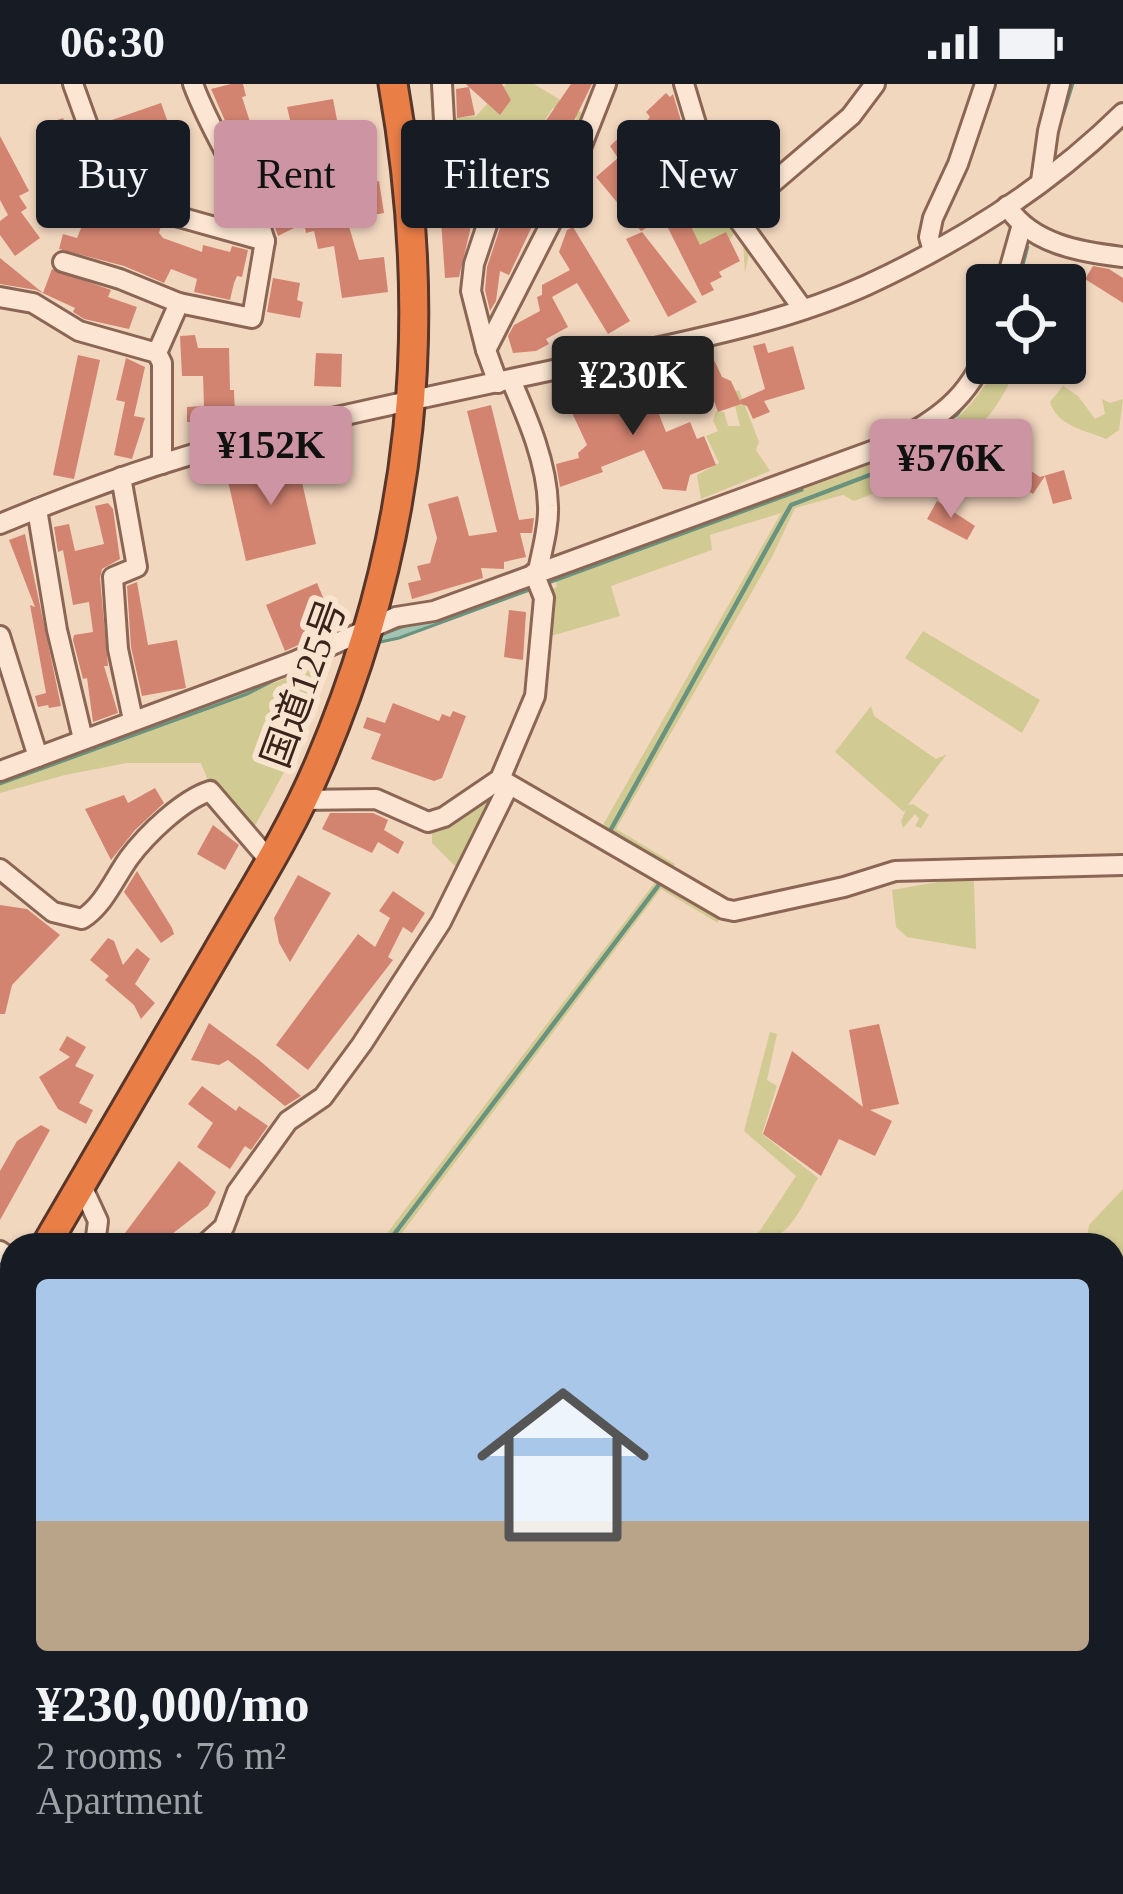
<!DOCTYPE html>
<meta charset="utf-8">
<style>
body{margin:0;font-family:"Times New Roman","Noto Sans JP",serif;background:#242831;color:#f1f3f6;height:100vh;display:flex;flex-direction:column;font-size:45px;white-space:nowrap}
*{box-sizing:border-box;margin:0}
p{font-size:39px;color:#9ea1a6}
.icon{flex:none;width:66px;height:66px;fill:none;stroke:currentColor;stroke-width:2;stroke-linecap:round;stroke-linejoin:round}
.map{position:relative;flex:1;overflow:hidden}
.drawer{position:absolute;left:0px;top:1149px;width:1125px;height:663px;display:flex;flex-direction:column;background:#171b24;border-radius:36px 36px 0 0;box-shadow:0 3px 9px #0004}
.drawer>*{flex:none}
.top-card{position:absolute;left:36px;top:36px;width:1053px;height:108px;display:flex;gap:24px}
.tools{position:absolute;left:966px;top:180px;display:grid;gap:24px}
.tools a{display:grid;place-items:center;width:120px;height:120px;border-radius:12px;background:#171b24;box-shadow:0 3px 9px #0004;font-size:60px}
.price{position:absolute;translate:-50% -102px;padding:0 27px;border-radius:12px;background:#cd94a3;color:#111;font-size:39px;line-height:78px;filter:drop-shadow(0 3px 6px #0008)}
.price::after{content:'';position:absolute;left:50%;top:72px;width:36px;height:27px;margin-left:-18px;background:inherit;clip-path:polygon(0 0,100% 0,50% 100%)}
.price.selected{background:#222;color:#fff}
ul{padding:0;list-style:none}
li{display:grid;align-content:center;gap:24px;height:636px;padding:0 36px}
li+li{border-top:3px solid #363941}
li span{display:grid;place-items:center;height:372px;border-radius:12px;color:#555}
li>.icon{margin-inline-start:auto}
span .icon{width:216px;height:216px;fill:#fffc;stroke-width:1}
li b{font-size:51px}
.pill{padding:0 42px;border-radius:12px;background:#171b24;box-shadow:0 3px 9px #0004;font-size:42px;line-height:108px}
.pill.selected{background:#cd94a3;color:#111}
.status{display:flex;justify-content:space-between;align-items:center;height:84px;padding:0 60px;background:#171b24;direction:ltr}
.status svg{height:33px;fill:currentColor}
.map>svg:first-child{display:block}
.green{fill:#d1ca92}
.water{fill:#a2c3b2;stroke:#69927f;stroke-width:3}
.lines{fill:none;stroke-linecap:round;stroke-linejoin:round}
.stream{stroke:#69927f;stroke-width:4.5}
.building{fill:#d38471}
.minor-casing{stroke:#8c6655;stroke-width:24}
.highway-casing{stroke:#59362a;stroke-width:33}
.minor{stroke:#fce6d3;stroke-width:18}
.highway{stroke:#e97e47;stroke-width:27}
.labels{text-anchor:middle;stroke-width:12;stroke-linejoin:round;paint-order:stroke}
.street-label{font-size:39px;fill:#3a231b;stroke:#f8e3cf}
</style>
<div class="status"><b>06:30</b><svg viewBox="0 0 49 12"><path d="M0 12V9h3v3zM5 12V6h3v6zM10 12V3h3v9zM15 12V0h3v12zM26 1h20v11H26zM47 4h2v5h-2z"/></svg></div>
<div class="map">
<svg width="1123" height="1810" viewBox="0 0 1123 1810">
<rect width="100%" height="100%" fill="#f2d7bf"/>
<g class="green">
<path d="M506,0H534L589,33L577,61L565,55L577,34L553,24L542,40L532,36L501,67L487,51L468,64L467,55L453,61L449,6L455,34L476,32Z"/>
<path d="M703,83L750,163L745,189L743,159L735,147L730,156L726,148L714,174L680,152L697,142L685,119L704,110Z"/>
<path d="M998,279H1018C997,331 977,351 927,375L959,394L939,411L908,396L854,417L843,411L795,424L773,471L616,745L675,780L671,788L603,750L604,739L781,429L710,451L712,466L611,502L620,532L551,552L550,506L557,503L555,496L912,365C951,345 978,318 998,279Z"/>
<path d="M1063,302L1078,312L1095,335L1105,330L1102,315L1110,319L1123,315L1119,346L1106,355C1085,346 1057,342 1050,318Z"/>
<path d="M739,306L759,358L756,366L770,387L701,415L697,391L719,379L706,352L718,347L713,337L716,327L724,328L728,342H740L732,309Z"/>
<path d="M923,547L1040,616L1022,649L905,574Z"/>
<path d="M322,581C327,618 270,713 251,749L229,714C211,709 208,696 201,679H127L65,691L0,709V700Z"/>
<path d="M871,622L874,632L936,675L947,670L908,721L913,720L929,731L921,744L915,742L919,735L915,730L903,744L901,737L907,724L904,728L835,668Z"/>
<path d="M499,705L459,786L432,759V744Z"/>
<path d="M659,793L719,828L718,839L661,805L393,1161H378Z"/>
<path d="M949,796L974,797L976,865L907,853L896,843L892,806Z"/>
<path d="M770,948L777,950L767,996L777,1002L762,1050L818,1094C797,1130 789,1161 742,1161L759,1148L796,1092L744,1047Z"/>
<path d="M1123,1105V1281L1115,1285L1113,1161H1086L1089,1141Z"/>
<path d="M10,1429H12V1634L0,1630V1463Z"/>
</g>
<path class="water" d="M801,397L802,406L399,554L328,569L247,610L0,700V690Z"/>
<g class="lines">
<g class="stream">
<path d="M1063,29L1072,0"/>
<path d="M597,47L616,0"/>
<path d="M1017,201L1027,163"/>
<path d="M519,222L530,200"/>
<path d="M914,358L957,330L993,279"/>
<path d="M298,585L330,573"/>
<path d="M630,760L610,747L791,421L914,374"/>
<path d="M732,836L755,832"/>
<path d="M386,1161L661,798"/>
<path d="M0,1783L12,1742"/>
<path d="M554,1800L556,1810"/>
</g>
</g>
<g class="building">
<path d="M231,0H243L246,12L242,13L251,41L230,48L211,5Z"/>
<path d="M466,0H502L511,16L500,31L469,3L475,31L457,34L456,5L469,3Z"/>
<path d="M571,0H592L565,55L559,51L538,79L552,100L509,191L500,187L496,217L490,227L485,206L487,183L502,138L500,126L504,123L469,72L482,67L497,86L536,51Z"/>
<path d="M666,9L670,13L673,10L684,47L658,60L681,84L690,79L705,109L682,120L685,130L700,161L726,148L740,177L719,188L722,193L710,199L714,206L702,212L663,134L641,147L596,93L618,74L610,62L626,47L635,50L650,33L646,28Z"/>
<path d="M333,15L343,67L281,79L292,101L264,116L239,66L291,40L287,23Z"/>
<path d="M161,19L170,44L135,56L148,89L168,97L161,113L136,103L131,91L128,93L109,37Z"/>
<path d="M63,34L91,95L76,101L48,39Z"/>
<path d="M0,52L29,107L19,112L27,124L21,128L40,154L15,172L0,151V137L8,131L0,116Z"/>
<path d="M379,97L384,129L347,136L359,176L384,173L388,208L342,214L334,162L318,165L314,147L306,149L304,139L278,152L270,129L346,108L345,103Z"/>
<path d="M91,120L161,142L159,149L163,154L202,168L203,161L230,168L232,162L248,166L242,193L237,192L234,199L230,216L194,208L197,195L171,185L164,199L124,182L59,165L63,150L77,154Z"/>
<path d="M473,134L459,193L445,194L441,136Z"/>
<path d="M573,143L630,237L608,250L577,199L552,213L568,243L546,255L549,260L536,267L513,269L508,252L514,241L540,227L537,213L542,211V201L570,186L559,168L567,146Z"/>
<path d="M642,148L697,218L668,233L626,155Z"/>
<path d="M0,174L43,209L52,185L111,206L108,213L137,223L129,245L84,235L73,228L75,224L36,206L0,200Z"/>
<path d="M1093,182L1109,185L1123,194V219L1085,195Z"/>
<path d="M273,194L300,199L297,216L303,218L300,234L267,228Z"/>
<path d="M195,251L198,264H229L230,306H234L235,333H230V345L206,352L205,338H187V323L204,322L203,292H182L180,252Z"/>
<path d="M765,259L768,269L793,262L805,305L764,317L770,328L753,335L747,322L741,320L718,328L714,317L701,322L693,303L708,297L703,281L714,276L722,293L731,297L741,319L740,316L765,305L753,262Z"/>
<path d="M316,269L342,270L341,303L314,302Z"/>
<path d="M78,271L100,276L74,395L53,391Z"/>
<path d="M126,274L145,283L134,332L145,334L132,375L114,371L125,318L116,316Z"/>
<path d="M632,294L636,304L647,300L666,348L690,338L697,355L704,352L716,381L690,391L686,407L663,405L644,366L601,383L603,388L560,403L556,380L579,374L578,369L587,361L568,320Z"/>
<path d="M491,321L519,436L534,434L532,449H520L526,473L504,478V485L481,484L483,494L412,515L408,499L421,496L417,482L430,479L437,454L428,420L458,412L469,452L497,448L467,327Z"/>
<path d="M296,372L316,460L246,477L226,388Z"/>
<path d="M1022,381L1040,393L1064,386L1072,415L1053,420L1045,392L1033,410L1012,397Z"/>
<path d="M937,417L975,442L967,456L927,435Z"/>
<path d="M108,419L113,425L120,475L102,485L100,494L108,582H104L118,629L93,638L87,594L83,595L73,556L74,551L93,548L89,518L73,521L63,466L58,468L54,443L69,440L75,467L104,460L95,422Z"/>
<path d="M25,450L61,622L49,624L48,621L38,623L35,612L46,609L30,521L35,523L9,456Z"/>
<path d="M137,498L148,561L177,556L186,604L142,612L131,563L127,502Z"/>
<path d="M317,499L336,544L285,567L266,521Z"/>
<path d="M509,526L526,528L523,576L504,573Z"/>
<path d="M393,619L439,637L442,630L450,633L453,627L466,632L442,694L434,697L371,675L381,650L363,644L367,633L385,639Z"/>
<path d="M155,704L164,719L135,746L111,776L85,725L124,711L128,719Z"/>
<path d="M330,729H373L388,736L384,746L404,758L398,770L378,758L372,769L322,745Z"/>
<path d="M213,741L239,761L225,786L197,770Z"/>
<path d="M137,787L172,844L174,850L161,859L124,808Z"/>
<path d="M298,791L331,809L290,878L279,859L274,834Z"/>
<path d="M393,807L425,829L412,849L403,843L388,873L393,876L308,986L276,961L358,850L375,863L390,834L379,827Z"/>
<path d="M0,821L27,825L60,851L12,901L5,930H0Z"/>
<path d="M108,854L114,857L123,881L137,864L150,875L135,900L155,919L141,935L134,921L105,896L109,892L90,876Z"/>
<path d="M209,939L259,976L301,1012L285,1022L228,976L219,981L191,976Z"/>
<path d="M879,940L899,1020L870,1026L892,1037L875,1072L839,1055L821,1092L763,1050L792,967L863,1023L849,946Z"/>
<path d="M67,952L86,963L75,982L94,991L79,1019L93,1026L86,1040L58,1025L39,993L70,973L59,966Z"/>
<path d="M202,1002L236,1027L239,1022L268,1042L251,1066L245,1062L230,1085L197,1063L213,1039L188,1020Z"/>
<path d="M41,1041L50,1046L0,1136V1087L17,1057Z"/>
<path d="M179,1077L216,1108L208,1122L158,1161H116Z"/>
</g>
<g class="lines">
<defs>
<g id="minor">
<path d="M73,0L112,108L165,129L265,157L252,234L179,219"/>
<path d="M193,0C213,55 249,101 265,157"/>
<path d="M442,0L444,37L450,65L489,135L474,180L471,207L486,266"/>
<path d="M684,0L703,63L727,120L803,225"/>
<path d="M1041,97L1048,47L1060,0"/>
<path d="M1007,122C1031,160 1080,168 1123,173"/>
<path d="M734,132L851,32L875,0"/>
<path d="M933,167L929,153L933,134L958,80L985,0"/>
<path d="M63,178L120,195L179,219L157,269"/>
<path d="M1005,201L1021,144"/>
<path d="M0,213L33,219L79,247L157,269L162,279V380"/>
<path d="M511,296C528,335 547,379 548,422C549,443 542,466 538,487"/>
<path d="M498,299L486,266L553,135L606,0"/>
<path d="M121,393L137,483L113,493L118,565L133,636"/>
<path d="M37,425L57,546L83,655"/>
<path d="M0,440C95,400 193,367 293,343C403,317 513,295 623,271C705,253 790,236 867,201C960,158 1051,100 1123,29"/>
<path d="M0,552L38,673"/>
<path d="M0,687L293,578L396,533L434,527L891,360C935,337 970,314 987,265"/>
<path d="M500,695L724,825L734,827L844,803L895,787L1123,781"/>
<path d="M300,716L376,715L428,738L444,733L500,695L535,612L544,514L534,489"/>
<path d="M0,785L53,828L82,835C104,821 114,795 129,774C146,751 182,716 210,707L270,777"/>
<path d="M81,1100L98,1137L95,1161"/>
<path d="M204,1161L224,1143L237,1108L288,1037L323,1013L362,960L441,838L509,701"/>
<path d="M0,1167L12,1176"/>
<path d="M1113,1368L1123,1367"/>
<path d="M0,1440L12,1394"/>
<path d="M415,1800L419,1810"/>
<path d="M85,1810L89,1800"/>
</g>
<g id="highway">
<path d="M46,1161C102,1064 159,967 216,870C252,808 292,745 320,678C415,455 435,238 393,0"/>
<path d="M0,1240L12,1219"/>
</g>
</defs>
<use href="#minor" class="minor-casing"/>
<use href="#highway" class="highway-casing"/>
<use href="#minor" class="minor"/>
<use href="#highway" class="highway"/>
</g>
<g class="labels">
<g class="street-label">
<text transform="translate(303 599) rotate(-70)" y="14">国道125号</text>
</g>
</g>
</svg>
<div class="tools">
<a><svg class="icon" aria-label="locate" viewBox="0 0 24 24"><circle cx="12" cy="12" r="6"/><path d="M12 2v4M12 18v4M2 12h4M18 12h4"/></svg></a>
</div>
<b class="price selected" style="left:633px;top:354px">¥230K</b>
<b class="price" style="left:271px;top:424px">¥152K</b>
<b class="price" style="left:951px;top:437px">¥576K</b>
<div class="top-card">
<a class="pill">Buy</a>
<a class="pill selected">Rent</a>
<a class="pill">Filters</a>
<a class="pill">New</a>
</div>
<section class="drawer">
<ul>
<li><span style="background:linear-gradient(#a9c7e8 65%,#b9a48a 0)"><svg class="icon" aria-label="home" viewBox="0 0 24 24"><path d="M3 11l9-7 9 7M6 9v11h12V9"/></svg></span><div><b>¥230,000/mo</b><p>2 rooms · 76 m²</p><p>Apartment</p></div></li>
</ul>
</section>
</div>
